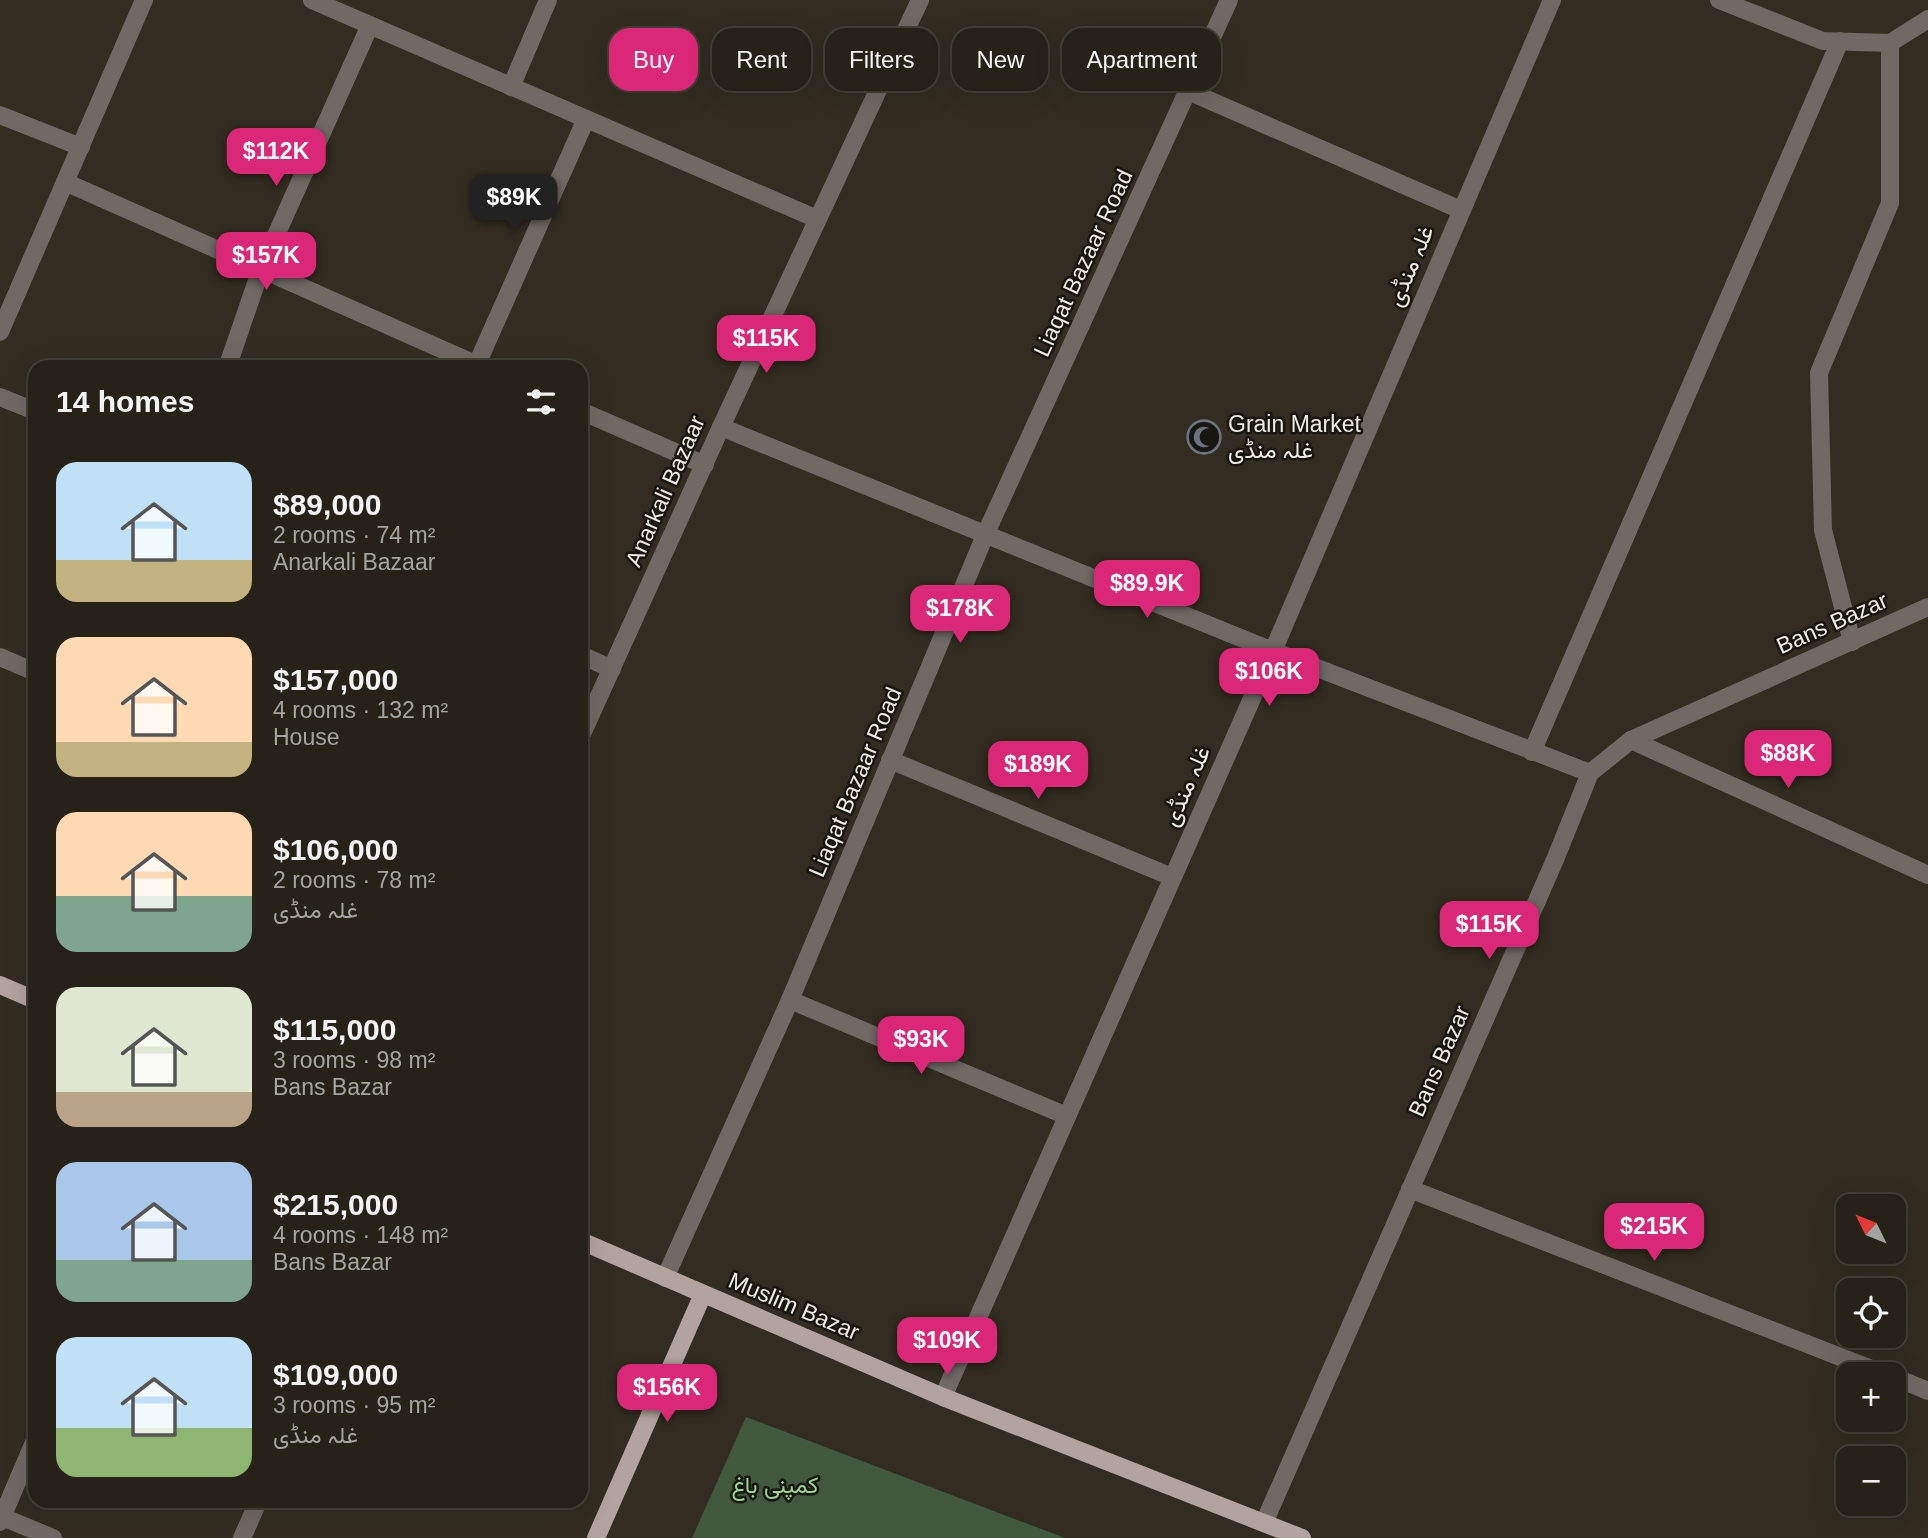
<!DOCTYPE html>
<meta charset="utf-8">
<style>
body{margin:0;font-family:Arial,Vazirmatn,sans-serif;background:#2e2a21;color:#f1f3f6;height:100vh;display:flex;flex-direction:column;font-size:26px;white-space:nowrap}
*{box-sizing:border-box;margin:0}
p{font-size:23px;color:#a4a4a2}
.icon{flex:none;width:38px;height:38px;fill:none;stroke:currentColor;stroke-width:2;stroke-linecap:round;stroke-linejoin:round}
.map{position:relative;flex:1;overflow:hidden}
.details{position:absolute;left:28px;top:360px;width:560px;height:1148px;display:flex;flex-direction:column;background:#262218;border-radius:21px;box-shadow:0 7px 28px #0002,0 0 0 2px #423f37}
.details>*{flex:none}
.banner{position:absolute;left:609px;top:28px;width:665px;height:63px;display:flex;gap:14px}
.needle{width:46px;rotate:313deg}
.buttons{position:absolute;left:1836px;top:1194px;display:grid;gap:14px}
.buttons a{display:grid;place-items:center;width:70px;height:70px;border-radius:14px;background:#262218;box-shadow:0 7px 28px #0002,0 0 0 2px #423f37;font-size:35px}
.price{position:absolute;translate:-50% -60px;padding:0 16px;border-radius:14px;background:#db2777;color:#fff;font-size:23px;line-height:46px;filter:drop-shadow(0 2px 4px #0008)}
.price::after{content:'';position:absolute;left:50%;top:42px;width:21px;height:16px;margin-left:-10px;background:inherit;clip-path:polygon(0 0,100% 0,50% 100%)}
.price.active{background:#222;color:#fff}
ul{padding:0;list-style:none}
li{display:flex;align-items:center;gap:21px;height:175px;padding:0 28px}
li span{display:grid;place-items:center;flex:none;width:196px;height:140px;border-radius:21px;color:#555}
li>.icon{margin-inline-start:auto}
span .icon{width:84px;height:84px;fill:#fffc;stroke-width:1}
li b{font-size:30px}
h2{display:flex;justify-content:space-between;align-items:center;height:84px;padding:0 28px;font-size:30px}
.pill{padding:0 24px;border-radius:21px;background:#262218;box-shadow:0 7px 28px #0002,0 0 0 2px #423f37;font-size:24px;line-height:63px}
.pill.active{background:#db2777;color:#fff}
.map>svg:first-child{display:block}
.green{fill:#40593c}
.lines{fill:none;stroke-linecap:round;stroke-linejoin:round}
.minor{stroke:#706966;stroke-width:18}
.major{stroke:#b2a39e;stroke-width:18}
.labels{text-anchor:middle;stroke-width:5;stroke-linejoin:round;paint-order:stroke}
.street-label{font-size:23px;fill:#edebe2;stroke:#181610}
.poi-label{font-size:23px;fill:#edebe2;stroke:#181610;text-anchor:start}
.park-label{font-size:23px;fill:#9ad793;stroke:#181610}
</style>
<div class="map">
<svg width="1928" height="1538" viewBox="0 0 1928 1538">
<rect width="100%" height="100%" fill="#322d20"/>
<path class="green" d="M746,1417L1065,1538H692Z"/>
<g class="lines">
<g class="minor">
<path d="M312,0L817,219"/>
<path d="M1719,0L1823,41L1890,43L1928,19"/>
<path d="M511,87L548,0"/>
<path d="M1188,91L1461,210"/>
<path d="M0,115L81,147"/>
<path d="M65,182L484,368"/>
<path d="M0,332L144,0"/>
<path d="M477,364L586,119"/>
<path d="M227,368L261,269L370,25"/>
<path d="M0,397L35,411"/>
<path d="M581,411L705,465"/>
<path d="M721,427L1273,651L1590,773"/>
<path d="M1852,642L1823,530L1819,373L1890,203V43"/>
<path d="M581,655L612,669"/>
<path d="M0,657L35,672"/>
<path d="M581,736L721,427L920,0"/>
<path d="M1631,740L1928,875"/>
<path d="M1532,752L1840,41"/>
<path d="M890,760L1172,877"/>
<path d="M790,1000L1067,1116"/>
<path d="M1410,1189L1884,1374"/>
<path d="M665,1278L790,1000L986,533L1229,0"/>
<path d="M1894,1377L1928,1391"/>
<path d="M943,1397L1273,651L1552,0"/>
<path d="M0,1516L53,1538"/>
<path d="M0,1522L35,1440"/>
<path d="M1264,1523L1554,862L1590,773L1631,740L1928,607"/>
<path d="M242,1538L258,1502"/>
</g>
<g class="major">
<path d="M0,985L35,1000"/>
<path d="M581,1241L943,1397L1302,1538"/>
<path d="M596,1538L703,1294"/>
</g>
</g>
<defs>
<symbol id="mosque-ring" viewBox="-11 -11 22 22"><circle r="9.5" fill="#181610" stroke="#6b7280" stroke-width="1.5"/><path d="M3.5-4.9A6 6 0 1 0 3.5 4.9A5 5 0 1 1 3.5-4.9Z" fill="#6b7280"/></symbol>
</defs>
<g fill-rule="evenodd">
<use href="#mosque-ring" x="1185" y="418" width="38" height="38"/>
</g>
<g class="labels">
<g class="street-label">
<text transform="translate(1083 263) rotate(-65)" y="8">Liaqat Bazaar Road</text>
<text transform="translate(1410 266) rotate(-67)" y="8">غلہ منڈی</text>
<text transform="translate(665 491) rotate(-66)" y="8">Anarkali Bazaar</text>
<text transform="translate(1832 623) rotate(-24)" y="8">Bans Bazar</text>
<text transform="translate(855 782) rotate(-67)" y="8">Liaqat Bazaar Road</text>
<text transform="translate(1186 786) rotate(-66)" y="8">غلہ منڈی</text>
<text transform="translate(1439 1061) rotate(-66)" y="8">Bans Bazar</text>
<text transform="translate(794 1306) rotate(23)" y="8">Muslim Bazar</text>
</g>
<g class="poi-label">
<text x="1228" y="432">Grain Market<tspan x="1228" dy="26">غلہ منڈی</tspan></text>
</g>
<g class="park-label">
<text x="775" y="1493">کمپنی باغ</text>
</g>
</g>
</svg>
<div class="buttons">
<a><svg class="needle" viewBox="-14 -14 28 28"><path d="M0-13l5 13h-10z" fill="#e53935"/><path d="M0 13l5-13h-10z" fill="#a4a4a2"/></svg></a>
<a><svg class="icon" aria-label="locate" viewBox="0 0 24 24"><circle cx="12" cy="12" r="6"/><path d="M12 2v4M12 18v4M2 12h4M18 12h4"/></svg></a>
<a>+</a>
<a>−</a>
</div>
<b class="price" style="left:276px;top:188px">$112K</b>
<b class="price active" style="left:514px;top:234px">$89K</b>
<b class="price" style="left:266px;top:292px">$157K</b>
<b class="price" style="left:766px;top:375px">$115K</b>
<b class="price" style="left:1147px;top:620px">$89.9K</b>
<b class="price" style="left:960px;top:645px">$178K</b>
<b class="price" style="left:1269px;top:708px">$106K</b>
<b class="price" style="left:1788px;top:790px">$88K</b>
<b class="price" style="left:1038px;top:801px">$189K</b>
<b class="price" style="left:1489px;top:961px">$115K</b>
<b class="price" style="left:921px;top:1076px">$93K</b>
<b class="price" style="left:1654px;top:1263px">$215K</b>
<b class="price" style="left:947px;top:1377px">$109K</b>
<b class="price" style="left:667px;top:1424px">$156K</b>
<div class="banner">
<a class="pill active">Buy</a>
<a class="pill">Rent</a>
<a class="pill">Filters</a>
<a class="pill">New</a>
<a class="pill">Apartment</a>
</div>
<section class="details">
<h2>14 homes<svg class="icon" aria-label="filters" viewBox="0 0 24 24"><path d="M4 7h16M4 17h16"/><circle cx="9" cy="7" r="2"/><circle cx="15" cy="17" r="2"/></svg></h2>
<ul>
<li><span style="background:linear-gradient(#bfe0f5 70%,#c2b280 0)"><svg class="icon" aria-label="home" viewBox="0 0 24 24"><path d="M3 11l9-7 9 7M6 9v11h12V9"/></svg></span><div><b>$89,000</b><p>2 rooms · 74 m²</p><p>Anarkali Bazaar</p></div></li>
<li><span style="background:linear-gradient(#ffd9b3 75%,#c2b280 0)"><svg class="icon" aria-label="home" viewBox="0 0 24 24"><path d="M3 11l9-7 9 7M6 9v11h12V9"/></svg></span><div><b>$157,000</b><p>4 rooms · 132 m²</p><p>House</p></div></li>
<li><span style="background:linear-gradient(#ffd9b3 60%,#7fa58c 0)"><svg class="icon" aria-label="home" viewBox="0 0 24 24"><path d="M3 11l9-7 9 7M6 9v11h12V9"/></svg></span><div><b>$106,000</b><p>2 rooms · 78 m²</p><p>غلہ منڈی</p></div></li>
<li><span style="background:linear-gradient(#dfe7d0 75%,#b9a48a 0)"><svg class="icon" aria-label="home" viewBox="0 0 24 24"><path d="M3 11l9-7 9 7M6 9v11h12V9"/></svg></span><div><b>$115,000</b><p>3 rooms · 98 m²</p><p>Bans Bazar</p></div></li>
<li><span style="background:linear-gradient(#a9c7e8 70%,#7fa58c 0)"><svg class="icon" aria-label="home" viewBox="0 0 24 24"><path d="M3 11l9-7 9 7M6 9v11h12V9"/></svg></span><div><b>$215,000</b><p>4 rooms · 148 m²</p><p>Bans Bazar</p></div></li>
<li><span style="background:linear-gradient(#bfe0f5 65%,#8fb573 0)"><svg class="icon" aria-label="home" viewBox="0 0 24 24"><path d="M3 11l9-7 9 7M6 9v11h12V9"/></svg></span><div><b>$109,000</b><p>3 rooms · 95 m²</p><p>غلہ منڈی</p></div></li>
</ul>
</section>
</div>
